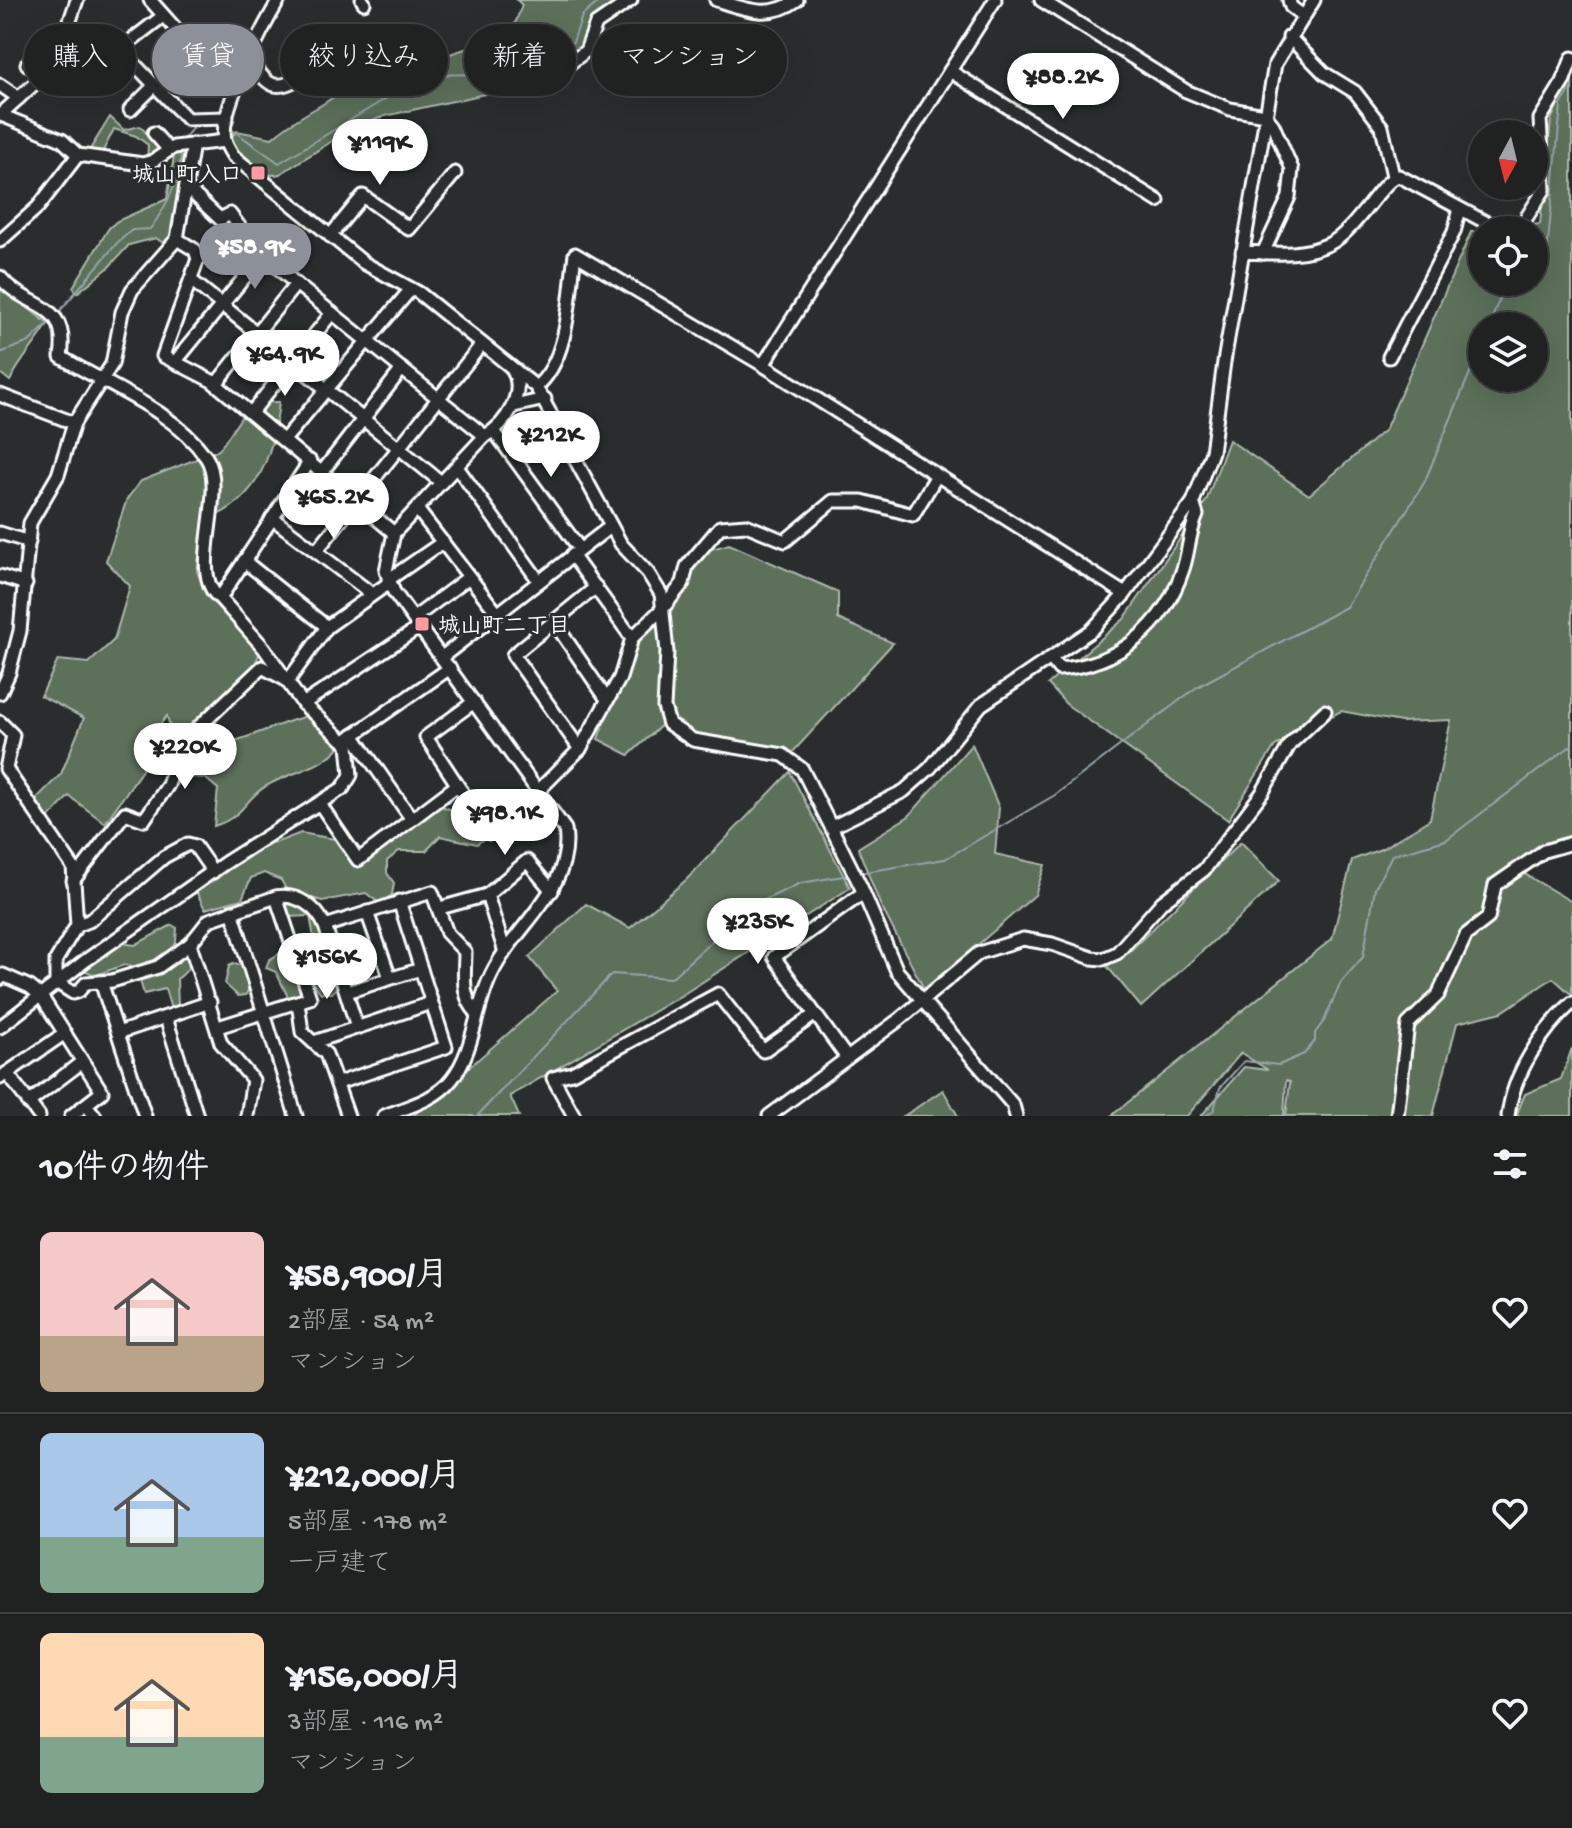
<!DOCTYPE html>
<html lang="ja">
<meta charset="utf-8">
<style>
body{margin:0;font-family:"Gochi Hand","Klee One",sans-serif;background:#2d2f2f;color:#f1f3f6;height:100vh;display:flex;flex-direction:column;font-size:30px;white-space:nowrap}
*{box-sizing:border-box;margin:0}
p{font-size:26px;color:#a2a4a5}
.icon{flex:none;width:44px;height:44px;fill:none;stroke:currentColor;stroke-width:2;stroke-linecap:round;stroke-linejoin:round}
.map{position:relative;height:1116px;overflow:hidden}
.details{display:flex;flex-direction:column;background:#202222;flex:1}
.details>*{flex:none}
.top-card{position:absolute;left:24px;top:24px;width:800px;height:72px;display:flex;gap:16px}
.needle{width:52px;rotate:187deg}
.tools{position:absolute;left:1468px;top:120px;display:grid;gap:16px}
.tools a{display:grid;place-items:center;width:80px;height:80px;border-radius:50%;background:#202222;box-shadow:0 8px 32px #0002,0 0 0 2px #3d3f40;font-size:40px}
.price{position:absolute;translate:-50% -68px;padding:0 18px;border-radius:28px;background:#fff;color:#222;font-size:26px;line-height:52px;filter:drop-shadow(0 2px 4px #0008)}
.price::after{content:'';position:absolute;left:50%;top:48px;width:24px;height:18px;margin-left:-12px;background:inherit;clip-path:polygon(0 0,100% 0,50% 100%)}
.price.on{background:#8c9099;color:#fff}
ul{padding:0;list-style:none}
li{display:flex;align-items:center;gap:24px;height:200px;padding:0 40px}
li+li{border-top:2px solid #3d3f40}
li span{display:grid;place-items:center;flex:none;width:224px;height:160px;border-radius:12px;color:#555}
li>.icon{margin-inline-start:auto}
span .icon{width:96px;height:96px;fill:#fffc;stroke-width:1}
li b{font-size:34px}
h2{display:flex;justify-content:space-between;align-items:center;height:96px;padding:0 40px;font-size:34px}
.tag{padding:0 28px;border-radius:36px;background:#202222;box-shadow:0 8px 32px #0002,0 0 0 2px #3d3f40;font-size:28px;line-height:72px}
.tag.on{background:#8c9099;color:#fff}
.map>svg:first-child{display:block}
.green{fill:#5b705a;stroke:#adb8ac;stroke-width:2;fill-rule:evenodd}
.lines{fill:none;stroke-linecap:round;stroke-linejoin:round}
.stream{stroke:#95a6ac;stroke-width:2}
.minor-casing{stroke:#fff;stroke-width:17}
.minor{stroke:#2a2d2e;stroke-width:11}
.poi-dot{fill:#ff9aa2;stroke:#2a2d2e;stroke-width:3}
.labels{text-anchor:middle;stroke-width:6;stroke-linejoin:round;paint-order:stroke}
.poi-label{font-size:22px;font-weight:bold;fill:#fff;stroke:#2a2d2e;text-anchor:end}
</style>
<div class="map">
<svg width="1572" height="1116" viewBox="0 0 1572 1116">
<rect width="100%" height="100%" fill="#2a2d2e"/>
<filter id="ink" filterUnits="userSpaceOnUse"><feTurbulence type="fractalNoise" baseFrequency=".0125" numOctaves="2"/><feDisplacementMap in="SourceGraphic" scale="16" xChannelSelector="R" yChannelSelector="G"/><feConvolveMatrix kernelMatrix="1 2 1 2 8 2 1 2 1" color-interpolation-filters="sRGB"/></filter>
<g filter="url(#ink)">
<g class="green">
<path d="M517,0H622L595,19L581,47L566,58L537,68L526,85L385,116L353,128L280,174C255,180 242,156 230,138L237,131L272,138C310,104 340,107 369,57L395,72L511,34L522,5Z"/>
<path d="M1572,72V843L1518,870L1572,902V995L1553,978L1502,1012L1457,1023L1433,1116H1286L1290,1082L1286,1080L1284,1116H1201L1244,1067L1268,1070L1241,1053L1187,1116H1111L1332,939L1352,860L1381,849L1430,819L1451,720L1401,722L1341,711L1275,746L1228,820L1066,704L1048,684L1124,619L1206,501L1229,440L1309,495L1385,430L1471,232L1482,231V282H1534V230H1491L1540,224L1551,120ZM1482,326H1534V378H1482Z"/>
<path d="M110,117L124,130L140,126L162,149L147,160L148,145L136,136L114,129L103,151H89Z"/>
<path d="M187,148L170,248L156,238L129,245L108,268L77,293L73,287L109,228L117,221L167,199L175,150Z"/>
<path d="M3,288L48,324C36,344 20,360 10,381L0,373V291Z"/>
<path d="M279,402C273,456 259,501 204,521L197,571L206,595L260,652C247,692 196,710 175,745L167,716L151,736L147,763L105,823L69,796L42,825L29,806L61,774L84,718L41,696L58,660L89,663L114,640L130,586L106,561L127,499L141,481L219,450L251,403Z"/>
<path d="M729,544L838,592V619L893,643L792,753L706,737L664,723L629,755L598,739L636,639L670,609L688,556Z"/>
<path d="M308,716L328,730L340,746C321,769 293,771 268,785C245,797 246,816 214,826L218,789L205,778L178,776L195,734C200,737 206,743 211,744C230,748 282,721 308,716Z"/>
<path d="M972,744L999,808L995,854L1045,865L1035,895L925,991L880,904L858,848L909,816Z"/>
<path d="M790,772L850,888L682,995L510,1096L519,1116H413L557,991L529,957L586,904L630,928L686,880Z"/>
<path d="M439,805L482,822L485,838L477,844L440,836L426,851H399L387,861V873L394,883L392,895L379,903L366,893L322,901L287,891L281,880L264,873L251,878L242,899L205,909L193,885L261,840L275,843L301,833L340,840L357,862Z"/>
<path d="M1241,842L1279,881L1141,1007L1106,965L1127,954Z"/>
<path d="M283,899L317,911L330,947L327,951L309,953L295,945L305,940L315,943L310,916L288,917Z"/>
<path d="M172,925L177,928L175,952L191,947C194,961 189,971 177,979L178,1007L171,1009L165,989L144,994L138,974L148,968L124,965L96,975L83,970L85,961L114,942L135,945Z"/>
<path d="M287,949L294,953L307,996L290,1001L276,972L266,968L269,960Z"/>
<path d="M233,964L246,966L251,983L246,995L238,996L225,984L229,966Z"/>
<path d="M331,969L336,970L341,983L332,993H321L311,981Z"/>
<path d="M1572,1048V1116H1516L1525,1094L1561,1079Z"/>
<path d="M943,1090L958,1116H904Z"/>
</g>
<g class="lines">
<g class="stream">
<path d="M231,129L279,163L425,75L481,74L573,42L582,16L601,0"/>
<path d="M182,141L195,125"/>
<path d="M1534,269L1546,264L1561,105L1572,87"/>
<path d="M59,312L117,243L132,230L150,229C167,206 180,180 181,152"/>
<path d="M1489,326L1506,282"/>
<path d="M0,353L29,342L52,320"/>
<path d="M859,873L945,859L1055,795L1197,687L1346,607L1424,483L1482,344"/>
<path d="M477,1116L612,974L671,978L751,906L801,883L849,875"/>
<path d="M1205,1116L1214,1110L1220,1088L1244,1061L1279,1065L1304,1054L1315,1041V1033L1324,1021L1341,982L1363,957L1375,888L1392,855L1446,840L1572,745"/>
</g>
<defs>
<g id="minor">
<path d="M150,0L182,36L244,68"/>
<path d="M279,0C264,25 218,112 225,140C226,145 230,151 233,156L364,263L419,293L536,387L621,544L648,573L661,594L667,652L664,707L669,724L693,740L783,755L802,769L861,887L897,971L1013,1105L1016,1116"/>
<path d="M362,0L364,3"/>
<path d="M716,0C745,9 770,20 797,0"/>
<path d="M1041,0L1186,91L1230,109L1265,115L1273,125L1292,169L1289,197L1263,253"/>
<path d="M1289,0L1291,7L1302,15"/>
<path d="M163,16L120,49L187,119L227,118"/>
<path d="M1289,37L1324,73L1355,92L1382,127L1393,176"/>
<path d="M249,58C269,88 274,93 305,75C316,68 335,63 347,60"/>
<path d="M27,64L44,75"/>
<path d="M168,68L188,84L209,52"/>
<path d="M950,71L1158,201"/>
<path d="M0,85L19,98"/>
<path d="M532,91L529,81L546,69L570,63L586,51L596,24L631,0"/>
<path d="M130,110L153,87"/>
<path d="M0,115L44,75L62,44L77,0"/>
<path d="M1,115L62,140L78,155"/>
<path d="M154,133L168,149"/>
<path d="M193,144L177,239L195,250L198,259L163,356L212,381L394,533"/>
<path d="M186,187L220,219L230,214L253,245L296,284L485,436"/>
<path d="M330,236L363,196L409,229L455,173"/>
<path d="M0,241L38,207L78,155L143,164L153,161L174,147L225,141"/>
<path d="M1242,252C1272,253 1301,257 1329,244C1358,230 1383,177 1399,176L1489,224L1523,223L1544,190L1540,119L1563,82L1572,58"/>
<path d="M198,259L243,233"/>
<path d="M0,277C27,311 70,299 61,357C109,387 172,409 206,457C229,490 186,575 220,598"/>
<path d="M191,280L441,482"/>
<path d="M1389,357L1454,232L1460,209"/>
<path d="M175,362L263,255"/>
<path d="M763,365L995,0"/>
<path d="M216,384L296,284"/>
<path d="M536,387C570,359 569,294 575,254L763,365L1125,594"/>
<path d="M0,395L74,423"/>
<path d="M514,406L545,399"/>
<path d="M251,413L332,313"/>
<path d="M494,431L579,548"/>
<path d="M284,440L411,289"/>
<path d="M457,467L539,581"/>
<path d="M322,472L402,369"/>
<path d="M417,509L497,613"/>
<path d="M272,518L372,594"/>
<path d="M0,533L29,542"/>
<path d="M317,550L482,344"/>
<path d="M572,555L632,638"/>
<path d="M244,561L327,627"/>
<path d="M0,576L26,584"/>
<path d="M388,580L443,542"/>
<path d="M414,618L469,577"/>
<path d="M554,622L606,698"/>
<path d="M442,657L611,526"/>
<path d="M1052,660L1059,669C1119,665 1164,626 1183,569C1189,551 1189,533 1197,515L1193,502"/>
<path d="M0,693L9,673L20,631L30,523L58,475L74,423L112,364L122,312L132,290L177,239"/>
<path d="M474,702L426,737L489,833L542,796"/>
<path d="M303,704L420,627"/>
<path d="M0,722L13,735L6,769L73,867L77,925L56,960V982L73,993L79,991L86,983L112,981L158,967L190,944L209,920L276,897C297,893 317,907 325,926L432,892L447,933L465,952C465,973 460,996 477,1013"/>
<path d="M353,735L411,818"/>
<path d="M345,741L450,668"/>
<path d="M580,749L513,655L596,587"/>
<path d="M538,791L580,749L620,678L632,638L664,607L683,583L687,566L720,527L746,525L785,541L833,501H862L913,515L936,477"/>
<path d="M320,804L358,860L456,786"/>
<path d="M832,827L904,791L930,768L981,705L1092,630L1125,594L1193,502L1212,452L1224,362L1275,64L1314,0"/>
<path d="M73,881L125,813L144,820L168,785L183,742L262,667L288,681L327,627L389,583"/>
<path d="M487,895L504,949"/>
<path d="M440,908L487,895L527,861L552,891"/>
<path d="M232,911L296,1116"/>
<path d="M367,912L390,978"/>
<path d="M77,925L89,921L164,857L188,844L195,846L213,872"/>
<path d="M325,926L357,1027"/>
<path d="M190,944L221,1043L253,1080L247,1116"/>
<path d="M0,979L3,975L30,987L41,996L102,1092L71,1116"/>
<path d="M101,982L145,1116"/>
<path d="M347,992L421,969"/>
<path d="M298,1002L302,1032L326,1054L348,1116"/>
<path d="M166,1018L197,1116"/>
<path d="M0,1027L85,961L225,863L343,788L351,775L348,745L303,704L264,648L220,598L310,461"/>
<path d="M218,1027L310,998L276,897"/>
<path d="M118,1033L210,1002"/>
<path d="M314,1042L431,1003"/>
<path d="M847,1058L774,957L863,893"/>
<path d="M7,1073L39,1116"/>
<path d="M0,1078L65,1033"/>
<path d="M338,1083L446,1047L399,901"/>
<path d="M28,1103L82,1062"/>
<path d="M86,1105L95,1116"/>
<path d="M384,1116C407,1107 436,1100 452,1079C473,1052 475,1013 488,982C510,927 575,891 565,829L394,592L386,571L394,533L485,436C506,425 527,392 512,369"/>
<path d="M574,1116L553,1078L572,1073L718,994L763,1051L814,1015"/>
<path d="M769,1116L900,1019L979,953L1023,939L1052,944L1092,958L1103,959L1117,953L1162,902L1204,870L1262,793L1290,744L1325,711"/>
<path d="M1397,1116L1408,1024L1438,995L1466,935L1488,918L1495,885L1544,851L1572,843"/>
<path d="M1508,1116C1513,1074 1542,1030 1572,1003"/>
</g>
</defs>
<use href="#minor" class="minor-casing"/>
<use href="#minor" class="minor"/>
</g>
</g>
<g class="poi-dot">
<rect x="250" y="165" width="16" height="16" rx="4"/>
<rect x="414" y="616" width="16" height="16" rx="4"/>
</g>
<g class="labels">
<g class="poi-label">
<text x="242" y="181">城山町入口</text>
<text x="438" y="632" text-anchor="start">城山町二丁目</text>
</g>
</g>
</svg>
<div class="tools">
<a><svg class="needle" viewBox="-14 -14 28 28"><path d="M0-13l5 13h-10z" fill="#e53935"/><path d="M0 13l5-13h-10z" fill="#a2a4a5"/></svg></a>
<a><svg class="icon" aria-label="locate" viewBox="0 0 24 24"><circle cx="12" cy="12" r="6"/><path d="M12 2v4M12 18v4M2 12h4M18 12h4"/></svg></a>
<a><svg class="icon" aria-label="layers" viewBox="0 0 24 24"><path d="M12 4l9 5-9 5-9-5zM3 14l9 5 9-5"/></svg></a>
</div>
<b class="price" style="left:1063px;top:121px">¥88.2K</b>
<b class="price" style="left:380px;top:187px">¥119K</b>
<b class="price on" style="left:255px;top:291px">¥58.9K</b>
<b class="price" style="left:285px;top:398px">¥64.9K</b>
<b class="price" style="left:551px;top:479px">¥212K</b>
<b class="price" style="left:334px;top:541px">¥65.2K</b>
<b class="price" style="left:185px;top:791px">¥220K</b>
<b class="price" style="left:505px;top:857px">¥98.1K</b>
<b class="price" style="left:758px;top:966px">¥235K</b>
<b class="price" style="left:327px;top:1001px">¥156K</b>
<div class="top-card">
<a class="tag">購入</a>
<a class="tag on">賃貸</a>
<a class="tag">絞り込み</a>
<a class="tag">新着</a>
<a class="tag">マンション</a>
</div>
</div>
<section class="details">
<h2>10件の物件<svg class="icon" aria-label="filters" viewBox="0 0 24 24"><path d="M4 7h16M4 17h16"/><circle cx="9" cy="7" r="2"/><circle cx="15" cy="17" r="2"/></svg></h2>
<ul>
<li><span style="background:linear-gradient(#f6c9c9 65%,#b9a48a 0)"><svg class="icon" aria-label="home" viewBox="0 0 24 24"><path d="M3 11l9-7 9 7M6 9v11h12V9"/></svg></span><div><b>¥58,900/月</b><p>2部屋 · 54 m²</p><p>マンション</p></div><svg class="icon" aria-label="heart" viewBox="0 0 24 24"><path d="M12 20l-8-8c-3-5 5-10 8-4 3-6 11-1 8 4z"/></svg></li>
<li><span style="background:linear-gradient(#a9c7e8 65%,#7fa58c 0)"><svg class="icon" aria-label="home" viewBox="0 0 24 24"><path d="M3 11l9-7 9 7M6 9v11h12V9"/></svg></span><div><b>¥212,000/月</b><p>5部屋 · 178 m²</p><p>一戸建て</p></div><svg class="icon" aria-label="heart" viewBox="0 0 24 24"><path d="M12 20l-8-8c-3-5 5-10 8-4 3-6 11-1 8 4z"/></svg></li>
<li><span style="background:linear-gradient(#ffd9b3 65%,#7fa58c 0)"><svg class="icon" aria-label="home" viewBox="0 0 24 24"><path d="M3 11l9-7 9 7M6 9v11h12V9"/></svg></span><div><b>¥156,000/月</b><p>3部屋 · 116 m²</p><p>マンション</p></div><svg class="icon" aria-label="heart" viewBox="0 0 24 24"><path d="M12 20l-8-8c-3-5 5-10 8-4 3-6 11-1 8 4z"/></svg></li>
</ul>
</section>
